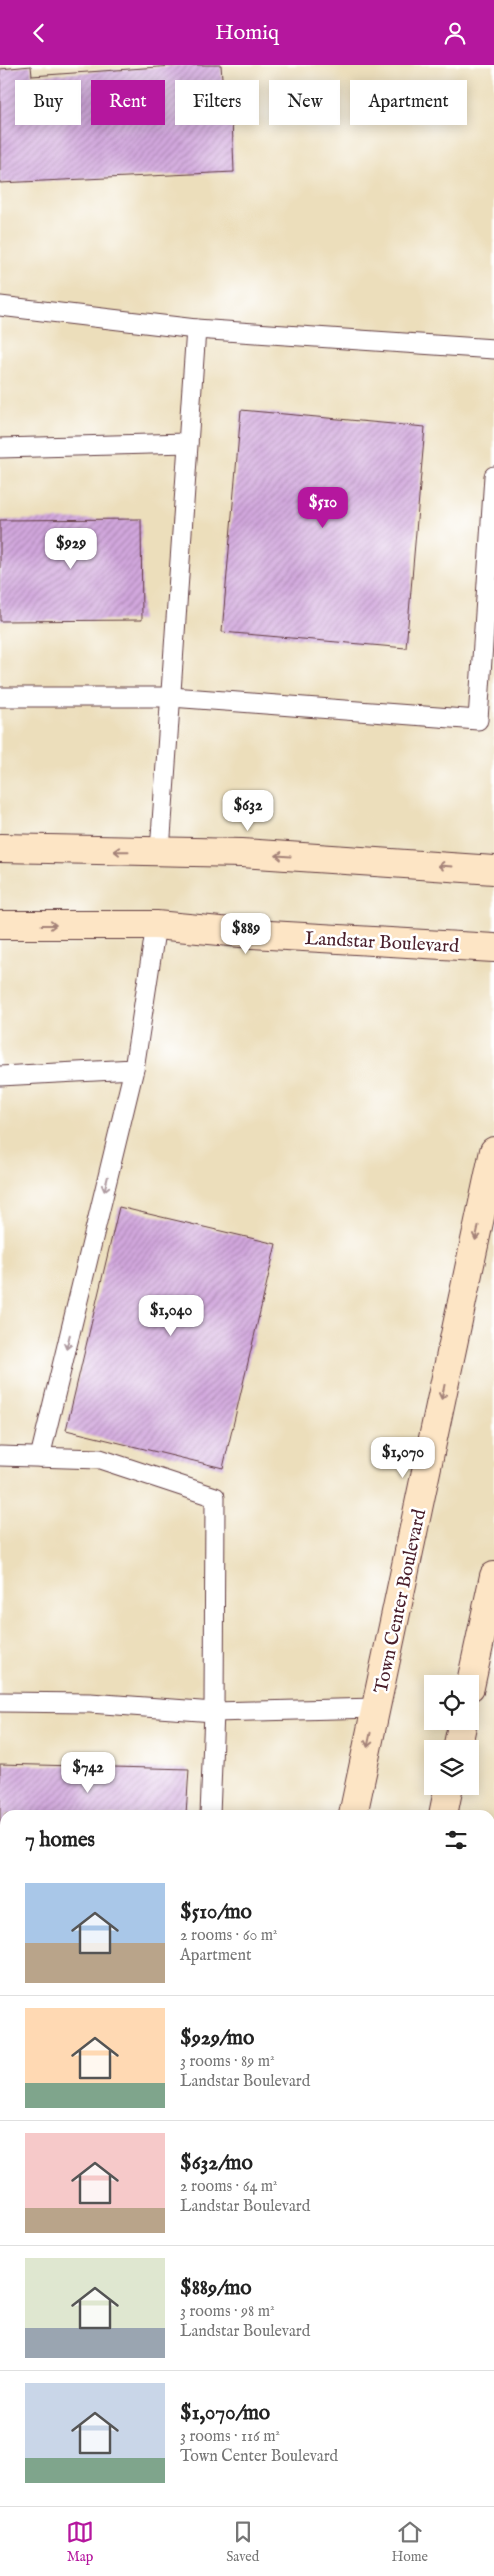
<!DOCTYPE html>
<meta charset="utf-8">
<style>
body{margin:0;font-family:"IM FELL English",serif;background:#f2f2f2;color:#222;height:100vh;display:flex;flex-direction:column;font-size:19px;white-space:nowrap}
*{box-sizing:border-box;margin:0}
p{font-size:16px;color:#767676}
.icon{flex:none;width:28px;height:28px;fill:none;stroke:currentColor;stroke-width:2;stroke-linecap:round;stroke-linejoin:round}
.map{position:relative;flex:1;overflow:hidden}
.panel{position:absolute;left:0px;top:1745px;width:495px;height:696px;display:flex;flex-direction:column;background:#fff;border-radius:15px 15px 0 0;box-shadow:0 2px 12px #0003}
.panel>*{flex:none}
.hud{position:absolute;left:15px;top:15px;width:465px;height:45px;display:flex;gap:10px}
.fabs{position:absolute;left:424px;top:1610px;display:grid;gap:10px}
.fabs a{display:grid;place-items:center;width:55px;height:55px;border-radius:0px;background:#fff;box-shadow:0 2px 12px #0003;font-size:25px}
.price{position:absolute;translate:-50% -42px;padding:0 11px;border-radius:10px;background:#fff;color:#222;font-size:16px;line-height:32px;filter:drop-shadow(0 1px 2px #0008)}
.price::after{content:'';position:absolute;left:50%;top:30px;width:15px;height:11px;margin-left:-8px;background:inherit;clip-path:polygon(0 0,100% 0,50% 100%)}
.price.current{background:#b5179e;color:#fff}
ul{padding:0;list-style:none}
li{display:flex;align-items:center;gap:15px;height:125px;padding:0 25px}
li+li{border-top:1px solid #e0e0e0}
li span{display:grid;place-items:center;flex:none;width:140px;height:100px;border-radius:0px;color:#555}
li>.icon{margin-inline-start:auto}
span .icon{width:60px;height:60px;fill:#fffc;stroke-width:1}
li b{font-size:21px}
h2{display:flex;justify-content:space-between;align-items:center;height:60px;padding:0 25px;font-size:21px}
.tag{padding:0 18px;border-radius:0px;background:#fff;box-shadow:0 2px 12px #0003;font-size:18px;line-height:45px}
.tag.current{background:#b5179e;color:#fff}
header{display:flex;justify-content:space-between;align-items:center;height:65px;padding:0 25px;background:#b5179e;color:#fff;font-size:22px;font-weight:600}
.tabs{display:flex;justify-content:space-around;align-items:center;height:70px;border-top:1px solid #e0e0e0;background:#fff;font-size:14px;color:#767676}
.tabs a{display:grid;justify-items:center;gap:2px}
.tabs .current{color:#b5179e}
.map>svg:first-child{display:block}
.building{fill:url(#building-hatch)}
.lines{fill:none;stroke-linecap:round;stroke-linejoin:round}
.service-casing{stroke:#623c41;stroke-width:21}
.secondary-casing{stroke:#623c41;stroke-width:30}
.service{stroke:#fff;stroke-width:19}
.secondary{stroke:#fde5c5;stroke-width:28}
.oneway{stroke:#a48278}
.oneway2{stroke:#ae9aa0}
.labels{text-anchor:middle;stroke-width:5;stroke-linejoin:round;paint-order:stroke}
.street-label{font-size:19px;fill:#4a1f2b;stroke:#fff}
</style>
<header><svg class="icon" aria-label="back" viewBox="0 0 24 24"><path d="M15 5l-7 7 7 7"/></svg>Homiq<svg class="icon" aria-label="person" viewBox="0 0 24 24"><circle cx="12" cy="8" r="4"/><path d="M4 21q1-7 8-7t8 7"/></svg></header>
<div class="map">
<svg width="494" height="2441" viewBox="0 0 494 2441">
<defs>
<pattern id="building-hatch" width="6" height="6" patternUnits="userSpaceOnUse" patternTransform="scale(1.25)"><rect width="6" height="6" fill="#d1a7dd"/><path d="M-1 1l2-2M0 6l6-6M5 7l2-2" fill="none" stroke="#ac87b3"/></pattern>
</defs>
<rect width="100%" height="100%" fill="#fff"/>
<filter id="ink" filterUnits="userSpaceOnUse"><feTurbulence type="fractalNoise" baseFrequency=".02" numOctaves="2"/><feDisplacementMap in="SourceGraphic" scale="10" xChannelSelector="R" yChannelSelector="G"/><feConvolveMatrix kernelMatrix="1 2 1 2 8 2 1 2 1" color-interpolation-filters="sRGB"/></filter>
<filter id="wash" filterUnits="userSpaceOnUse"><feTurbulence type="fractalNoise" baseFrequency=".0096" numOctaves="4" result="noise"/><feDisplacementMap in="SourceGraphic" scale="20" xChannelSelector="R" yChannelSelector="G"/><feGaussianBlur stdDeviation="1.12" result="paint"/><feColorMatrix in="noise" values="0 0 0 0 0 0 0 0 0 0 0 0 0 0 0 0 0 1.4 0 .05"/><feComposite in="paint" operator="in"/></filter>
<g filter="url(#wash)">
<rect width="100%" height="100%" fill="#ecdebb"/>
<g id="blocks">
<g class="building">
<path d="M186,0H221L223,26L231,25L234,107L0,118V4L31,1L32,11Z"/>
<path d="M241,345L425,362L406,583L222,567Z"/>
<path d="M141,454L142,555L0,556V455Z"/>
<path d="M119,1142L276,1179L223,1403L66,1365Z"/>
<path d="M0,1699L189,1704L186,1750H5V1844H0Z"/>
<path d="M490,2030H494V2244L490,2243Z"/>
<path d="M490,2357L494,2358V2414L490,2413Z"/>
<path d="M490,2421L494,2422V2441H408L409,2436H490Z"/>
</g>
</g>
</g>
<g filter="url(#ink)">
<use href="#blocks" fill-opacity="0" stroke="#623c41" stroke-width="1"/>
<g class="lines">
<defs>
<g id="service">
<path d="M0,241L196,264"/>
<path d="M0,383L188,378"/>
<path d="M0,632H171L478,655L494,411"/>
<path d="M160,786L196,264L494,284"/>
<path d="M0,1011L134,1004L156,860"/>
<path d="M0,1391L100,1394L215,1432L214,1647L210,1750"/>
<path d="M40,1392L134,1004"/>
<path d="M0,1637L90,1638L214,1647L376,1643"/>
<path d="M0,1883H5"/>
<path d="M0,2077L5,2078"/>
</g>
<g id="secondary">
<path d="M0,783L242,788L494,805"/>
<path d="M0,860H156L252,869L494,883"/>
<path d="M470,1622L494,1511"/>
<path d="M457,1684L463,1656"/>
<path d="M353,1750L494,1086"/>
<path d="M443,1750L449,1721"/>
<path d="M208,2441L209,2436"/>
<path d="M295,2441L296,2436"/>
</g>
</defs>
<use href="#service" class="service-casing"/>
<use href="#secondary" class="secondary-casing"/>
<use href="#service" class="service"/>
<use href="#secondary" class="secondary"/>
</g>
<defs><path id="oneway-shaft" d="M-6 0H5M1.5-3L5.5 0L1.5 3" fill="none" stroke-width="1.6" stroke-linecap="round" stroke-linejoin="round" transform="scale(1.25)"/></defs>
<g class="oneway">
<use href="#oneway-shaft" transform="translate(121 786) rotate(-179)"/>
<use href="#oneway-shaft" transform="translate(283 791) rotate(-176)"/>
<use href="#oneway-shaft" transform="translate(445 801) rotate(-176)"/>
<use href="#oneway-shaft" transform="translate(49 860)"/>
<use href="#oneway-shaft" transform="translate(477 1168) rotate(102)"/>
<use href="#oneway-shaft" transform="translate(443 1327) rotate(102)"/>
<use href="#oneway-shaft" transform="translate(369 1675) rotate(102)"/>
</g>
<g class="oneway2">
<use href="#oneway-shaft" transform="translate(106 1119) rotate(104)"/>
<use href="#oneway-shaft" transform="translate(68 1277) rotate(104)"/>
</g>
</g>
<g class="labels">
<g class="street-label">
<text transform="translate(382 876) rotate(3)" y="7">Landstar Boulevard</text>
<text transform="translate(399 1536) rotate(-78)" y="7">Town Center Boulevard</text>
</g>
</g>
</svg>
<div class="fabs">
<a><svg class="icon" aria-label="locate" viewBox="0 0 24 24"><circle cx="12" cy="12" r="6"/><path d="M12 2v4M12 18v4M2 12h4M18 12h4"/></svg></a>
<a><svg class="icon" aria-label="layers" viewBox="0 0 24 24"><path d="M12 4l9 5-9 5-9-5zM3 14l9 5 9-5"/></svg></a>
</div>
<b class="price current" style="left:323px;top:464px">$510</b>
<b class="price" style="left:71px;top:505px">$929</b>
<b class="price" style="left:248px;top:767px">$632</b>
<b class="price" style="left:246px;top:890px">$889</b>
<b class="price" style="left:171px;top:1272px">$1,040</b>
<b class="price" style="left:403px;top:1414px">$1,070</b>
<b class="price" style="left:88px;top:1729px">$742</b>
<div class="hud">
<a class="tag">Buy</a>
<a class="tag current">Rent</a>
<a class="tag">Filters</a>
<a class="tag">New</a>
<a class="tag">Apartment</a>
</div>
<section class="panel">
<h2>7 homes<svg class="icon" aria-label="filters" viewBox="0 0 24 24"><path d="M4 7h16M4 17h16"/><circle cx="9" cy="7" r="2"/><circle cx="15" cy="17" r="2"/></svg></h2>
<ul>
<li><span style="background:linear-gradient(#a9c7e8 60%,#b9a48a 0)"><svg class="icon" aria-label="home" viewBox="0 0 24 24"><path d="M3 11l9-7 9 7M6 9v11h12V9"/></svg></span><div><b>$510/mo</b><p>2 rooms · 60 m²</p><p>Apartment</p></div></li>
<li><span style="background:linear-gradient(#ffd9b3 75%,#7fa58c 0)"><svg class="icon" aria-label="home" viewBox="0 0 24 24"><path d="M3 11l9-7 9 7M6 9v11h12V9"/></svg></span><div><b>$929/mo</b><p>3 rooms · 89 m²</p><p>Landstar Boulevard</p></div></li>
<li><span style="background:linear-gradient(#f6c9c9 75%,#b9a48a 0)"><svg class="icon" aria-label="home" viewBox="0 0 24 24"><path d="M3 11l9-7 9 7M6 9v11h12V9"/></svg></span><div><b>$632/mo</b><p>2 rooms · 64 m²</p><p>Landstar Boulevard</p></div></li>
<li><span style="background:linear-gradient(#dfe7d0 70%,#9aa5b1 0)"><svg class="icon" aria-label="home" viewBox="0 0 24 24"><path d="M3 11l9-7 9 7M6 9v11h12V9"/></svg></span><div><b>$889/mo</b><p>3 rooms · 98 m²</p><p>Landstar Boulevard</p></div></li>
<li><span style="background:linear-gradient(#c9d6e8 75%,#7fa58c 0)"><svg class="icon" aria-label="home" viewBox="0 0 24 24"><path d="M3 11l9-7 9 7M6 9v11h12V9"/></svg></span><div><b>$1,070/mo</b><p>3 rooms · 116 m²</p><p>Town Center Boulevard</p></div></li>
</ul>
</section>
</div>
<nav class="tabs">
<a class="current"><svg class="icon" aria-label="map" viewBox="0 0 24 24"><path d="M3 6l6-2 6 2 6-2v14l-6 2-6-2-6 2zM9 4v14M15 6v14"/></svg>Map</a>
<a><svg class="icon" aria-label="saved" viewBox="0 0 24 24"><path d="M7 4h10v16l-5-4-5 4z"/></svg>Saved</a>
<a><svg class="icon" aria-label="home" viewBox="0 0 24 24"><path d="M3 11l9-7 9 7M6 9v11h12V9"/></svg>Home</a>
</nav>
